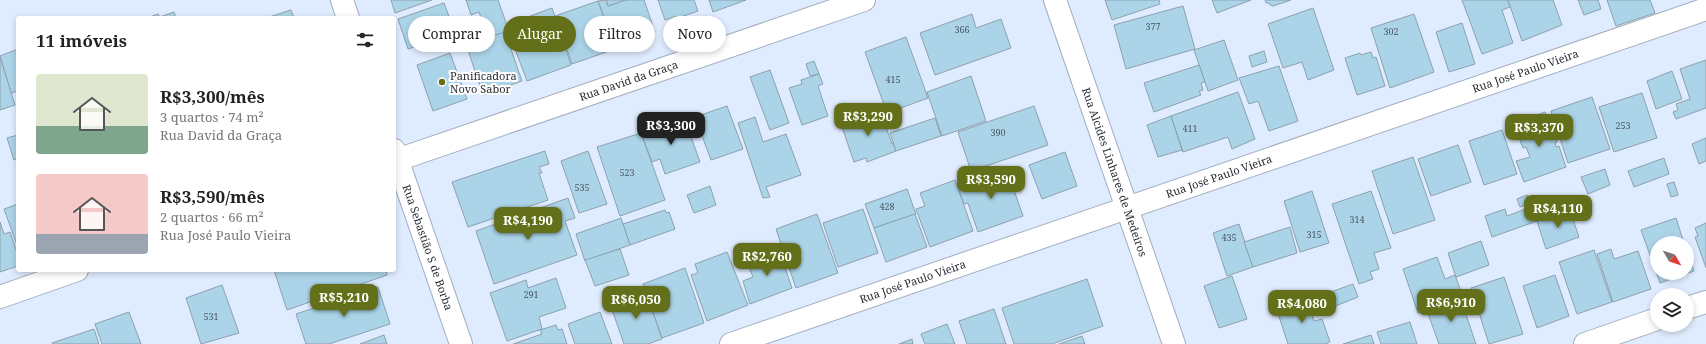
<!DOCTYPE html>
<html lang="pt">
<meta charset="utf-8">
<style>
body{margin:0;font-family:"Noto Serif",serif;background:#f6f6f6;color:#222;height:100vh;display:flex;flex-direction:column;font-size:15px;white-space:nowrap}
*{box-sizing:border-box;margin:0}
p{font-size:13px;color:#767676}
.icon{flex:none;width:22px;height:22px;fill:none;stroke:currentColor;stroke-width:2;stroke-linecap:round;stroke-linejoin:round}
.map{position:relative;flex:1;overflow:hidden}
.details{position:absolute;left:16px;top:16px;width:380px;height:256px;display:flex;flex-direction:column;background:#fff;border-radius:4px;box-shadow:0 2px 6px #0003}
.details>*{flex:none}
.top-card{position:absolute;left:408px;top:16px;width:380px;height:36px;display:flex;gap:8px}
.needle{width:26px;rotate:129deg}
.fabs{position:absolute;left:1650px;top:236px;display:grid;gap:8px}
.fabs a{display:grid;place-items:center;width:44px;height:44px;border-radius:50%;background:#fff;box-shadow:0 2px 6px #0003;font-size:20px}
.price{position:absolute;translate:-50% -34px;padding:0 9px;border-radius:8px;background:#636f19;color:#fff;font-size:13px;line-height:26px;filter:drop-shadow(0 1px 2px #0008)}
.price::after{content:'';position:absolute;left:50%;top:24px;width:12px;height:9px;margin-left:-6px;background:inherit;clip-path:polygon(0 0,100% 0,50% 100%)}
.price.selected{background:#222;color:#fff}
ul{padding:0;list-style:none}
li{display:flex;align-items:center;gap:12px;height:100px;padding:0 20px}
li span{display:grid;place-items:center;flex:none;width:112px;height:80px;border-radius:4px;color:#555}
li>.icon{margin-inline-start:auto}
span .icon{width:48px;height:48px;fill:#fffc;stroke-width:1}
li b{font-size:17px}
h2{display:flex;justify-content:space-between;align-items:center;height:48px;padding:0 20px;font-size:17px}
.pill{padding:0 14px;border-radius:18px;background:#fff;box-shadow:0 2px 6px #0003;font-size:14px;line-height:36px}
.pill.selected{background:#636f19;color:#fff}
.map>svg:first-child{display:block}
.building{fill:#acd4e9;stroke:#8ca1ac}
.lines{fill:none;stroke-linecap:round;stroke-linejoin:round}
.minor-casing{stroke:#a2aebf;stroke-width:24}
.tertiary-casing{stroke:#a2aebf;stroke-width:24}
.minor{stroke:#fff;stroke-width:22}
.tertiary{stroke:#fff;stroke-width:22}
.poi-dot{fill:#636f19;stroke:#fff;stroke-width:1.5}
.labels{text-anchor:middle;stroke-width:4;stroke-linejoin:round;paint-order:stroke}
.number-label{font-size:9px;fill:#4a5761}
.street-label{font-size:11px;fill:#292d34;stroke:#fff}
.poi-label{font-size:11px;fill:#292d34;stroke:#fff;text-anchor:start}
</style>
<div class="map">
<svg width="1706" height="344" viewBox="0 0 1706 344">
<rect width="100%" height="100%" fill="#dfebfe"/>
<g class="building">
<path d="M391,0H432L395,13Z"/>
<path d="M466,0H498L509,31L488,38L479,12L471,15Z"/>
<path d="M606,0H626L608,6Z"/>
<path d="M606,0L608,6L626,0H644L655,32L615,47L598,1Z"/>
<path d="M658,0H694L698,11L678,18L677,16L665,20Z"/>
<path d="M709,0H746L713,12Z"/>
<path d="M1105,0H1159L1160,4L1112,20Z"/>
<path d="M1212,0H1251L1217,13Z"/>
<path d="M1265,0H1291L1273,6L1270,5L1269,3H1266Z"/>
<path d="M1462,0H1508L1510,7L1502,10L1513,43L1482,54Z"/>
<path d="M1508,0H1553L1562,25L1522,41Z"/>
<path d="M1578,0H1598L1601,9L1584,15Z"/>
<path d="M1607,0H1650L1655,13L1616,26Z"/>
<path d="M598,1L615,49L572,64L555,16Z"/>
<path d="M444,3L455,33L408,49L398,19Z"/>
<path d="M1183,6L1195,49L1126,69L1114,25Z"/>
<path d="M552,8L571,65L527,81L506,25Z"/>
<path d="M1313,8L1334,70L1308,80L1302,62L1283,68L1268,24Z"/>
<path d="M291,10L294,18H266Z"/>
<path d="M174,12L176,18H147L158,14L160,17Z"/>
<path d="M972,14L976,28L1001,19L1011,48L935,75L920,33Z"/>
<path d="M1414,14L1434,72L1390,88L1371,28Z"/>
<path d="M1462,23L1475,64L1449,72L1436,32Z"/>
<path d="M505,32L522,81L483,95L468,50L476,47L475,42Z"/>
<path d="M906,37L928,98L887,113L865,52Z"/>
<path d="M1224,40L1238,80L1208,91L1194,50Z"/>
<path d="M18,49V91L11,93L0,56Z"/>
<path d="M1264,51L1267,62L1252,67L1249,56Z"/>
<path d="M1371,52L1373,58L1376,57L1385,86L1357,95L1345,58L1360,53L1361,55Z"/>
<path d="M450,53L467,99L433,111L417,65Z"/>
<path d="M0,57L15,105L0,110Z"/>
<path d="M1706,60V108L1676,119L1673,112L1678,110L1676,104L1690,99L1680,69Z"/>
<path d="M814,61L819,74L810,76L806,64Z"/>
<path d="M1199,65L1205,82L1201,83L1203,90L1199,91L1201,95L1154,112L1144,83Z"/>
<path d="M1279,66L1298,121L1269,131L1258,101L1249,104L1239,78Z"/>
<path d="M770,70L789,123L770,130L750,77Z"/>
<path d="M1672,71L1682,99L1656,109L1647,81Z"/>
<path d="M819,74L823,84L818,86L828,116L802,125L789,88L802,84L801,80Z"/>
<path d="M971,76L986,121L942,136L927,92Z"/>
<path d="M1238,92L1255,139L1232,149L1228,137L1183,152L1171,116Z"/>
<path d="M1642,93L1657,138L1614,152L1599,107Z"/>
<path d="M1592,97L1610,149L1568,163L1551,111Z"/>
<path d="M727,106L743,149L711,160L695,117Z"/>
<path d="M1034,106L1048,145L971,171L958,132Z"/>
<path d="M880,110L892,144L893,143L896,151L867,162L866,158L854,162L841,124Z"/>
<path d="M1545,112L1557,142L1555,143L1556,147L1559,146L1566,167L1524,182L1516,161L1530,157L1526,147L1523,148L1517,133L1519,132L1516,123Z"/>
<path d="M1171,116L1182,150L1158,157L1147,125Z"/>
<path d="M684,117L700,162L665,174L660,159L652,162L641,133Z"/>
<path d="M755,117L763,142L786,134L801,175L766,187L770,197L763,198L738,123Z"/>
<path d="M935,118L941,136L896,151L890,133Z"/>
<path d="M1502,130L1517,174L1484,185L1469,141Z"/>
<path d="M641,133L665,200L620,216L597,147Z"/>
<path d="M18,135V158L14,160L7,138Z"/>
<path d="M1706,138V161L1699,164L1692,144Z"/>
<path d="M1458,145L1471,182L1431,196L1418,159Z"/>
<path d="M545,151L549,164L539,167L542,173H539L548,200L468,227L452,182Z"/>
<path d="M588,151L607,204L579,213L561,161Z"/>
<path d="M1065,152L1077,186L1042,199L1029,165Z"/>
<path d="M1413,157L1435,220L1393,234L1372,171Z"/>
<path d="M1664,158L1669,174L1634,187L1628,171Z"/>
<path d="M1605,169L1610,185L1588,194L1581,177Z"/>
<path d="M1007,170L1023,216L978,232L968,203L964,204L957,185L971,180L972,182Z"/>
<path d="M955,180L973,231L930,247L916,209L925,206L920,193Z"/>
<path d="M1674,182L1678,195L1671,197L1667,184Z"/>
<path d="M710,186L716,205L694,213L687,195Z"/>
<path d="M907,189L916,214L874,228L865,204Z"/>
<path d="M1312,191L1329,243L1300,252L1284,201Z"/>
<path d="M1371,191L1391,248L1374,253L1379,269L1370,272L1373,279L1359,284L1332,204Z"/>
<path d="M1527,195L1530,203L1520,207L1517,199Z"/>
<path d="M568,198L575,218L565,221L577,255L494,284L476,231Z"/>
<path d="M18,204V248L4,209Z"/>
<path d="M1531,207L1537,221L1492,237L1485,216L1505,209L1507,216Z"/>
<path d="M863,209L878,253L838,267L823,223Z"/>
<path d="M665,210L666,213L669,212L675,229L630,245L623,224Z"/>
<path d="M1570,210L1579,237L1546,249L1537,221Z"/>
<path d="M817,214L838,273L796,288L776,229Z"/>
<path d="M915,214L927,247L886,262L874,228Z"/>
<path d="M621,218L630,245L585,261L576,234Z"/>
<path d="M1676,218L1684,243H1657V273H1687V250L1694,271L1660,283L1641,230Z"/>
<path d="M0,222L4,234L10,232L18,255V266L0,272Z"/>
<path d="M1706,223V268L1695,237L1698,236L1695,228Z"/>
<path d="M1239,224L1253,267L1227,276L1213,233Z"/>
<path d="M1290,227L1297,253L1253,267L1244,242Z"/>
<path d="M1481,241L1489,265L1456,277L1448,253Z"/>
<path d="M620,249L629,275L595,286L585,260Z"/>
<path d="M1611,249L1614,259L1638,251L1651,289L1613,302L1597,254Z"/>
<path d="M779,250L792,288L750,304L743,281L753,277L747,262Z"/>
<path d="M1594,250L1612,302L1577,314L1559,262Z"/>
<path d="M727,252L748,305L707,321L691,275L698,273L695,264Z"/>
<path d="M1437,257L1445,279L1455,275L1463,297H1460L1426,308L1427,310L1418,313L1403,269Z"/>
<path d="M685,268L704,323L662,338L643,284Z"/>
<path d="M274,270H386L387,275L287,310Z"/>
<path d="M1555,275L1569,316L1537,328L1523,286Z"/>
<path d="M1232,276L1247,319L1219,328L1204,286Z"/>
<path d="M1504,277L1523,334L1489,344L1471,288Z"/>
<path d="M556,278L566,308L539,317L542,329L507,341L490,293L526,280L528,288Z"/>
<path d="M1087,279L1103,326L1052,344H1014L1002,308Z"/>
<path d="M1353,284L1358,297L1333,307L1328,293Z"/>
<path d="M222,285L239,333L201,344L186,298Z"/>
<path d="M378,287L390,324L329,344H306L296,314Z"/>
<path d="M646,292L662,339L648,344H624L610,304Z"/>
<path d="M1306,297L1314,321L1322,319L1330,342L1325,344H1288L1276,307Z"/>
<path d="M1460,297L1476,344H1439L1426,308Z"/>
<path d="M994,309L1006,344H967L959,321Z"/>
<path d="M129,312L141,344H102L95,324Z"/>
<path d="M600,312L612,344H575L568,324Z"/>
<path d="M1410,322L1417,344H1381L1377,332Z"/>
<path d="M947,324L955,344H925L921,334Z"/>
<path d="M556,325L558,330L562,329L567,344H513L542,334L540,330Z"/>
<path d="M94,329L99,344H53L52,343Z"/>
<path d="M384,335L387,344H360Z"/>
<path d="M1371,335L1374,344H1343Z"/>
<path d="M1082,336L1085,344H1059Z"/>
<path d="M912,339L913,344H899Z"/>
</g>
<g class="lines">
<defs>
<g id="minor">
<path id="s1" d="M1055,0L1174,344"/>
<path id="s2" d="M394,161L864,0"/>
<path d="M0,297L77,270"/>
<path d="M1687,308L1706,302"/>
<path id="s3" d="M731,344L1706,9"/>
<path d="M1585,344L1657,319"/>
</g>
<g id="tertiary">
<path d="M342,0L348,18"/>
<path id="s4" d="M394,150L461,344"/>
</g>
</defs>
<use href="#minor" class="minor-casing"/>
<use href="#tertiary" class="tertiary-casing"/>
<use href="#minor" class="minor"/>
<use href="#tertiary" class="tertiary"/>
</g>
<circle class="poi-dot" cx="442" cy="82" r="4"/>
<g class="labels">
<g class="number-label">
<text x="1153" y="30">377</text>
<text x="962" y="33">366</text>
<text x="1391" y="35">302</text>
<text x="893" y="83">415</text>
<text x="1623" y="129">253</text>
<text x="1190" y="132">411</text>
<text x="998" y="136">390</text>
<text x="627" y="176">523</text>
<text x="582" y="191">535</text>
<text x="887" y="210">428</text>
<text x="1357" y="223">314</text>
<text x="1314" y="238">315</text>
<text x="1229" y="241">435</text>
<text x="531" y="298">291</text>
<text x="211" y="320">531</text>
</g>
<g class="street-label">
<text dy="4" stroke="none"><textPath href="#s3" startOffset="840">Rua José Paulo Vieira</textPath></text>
<text dy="4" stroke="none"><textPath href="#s2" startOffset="248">Rua David da Graça</textPath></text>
<text dy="4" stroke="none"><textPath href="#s1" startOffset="182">Rua Alcides Linhares de Medeiros</textPath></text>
<text dy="4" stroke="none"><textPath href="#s3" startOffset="516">Rua José Paulo Vieira</textPath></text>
<text dy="4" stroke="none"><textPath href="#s4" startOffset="103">Rua Sebastião S de Borba</textPath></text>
<text dy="4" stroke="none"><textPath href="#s3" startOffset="192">Rua José Paulo Vieira</textPath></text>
</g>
<g class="poi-label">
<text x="450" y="80">Panificadora<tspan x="450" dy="13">Novo Sabor</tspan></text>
</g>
</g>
</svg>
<div class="fabs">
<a><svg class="needle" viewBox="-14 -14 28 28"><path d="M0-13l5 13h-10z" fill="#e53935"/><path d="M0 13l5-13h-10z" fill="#767676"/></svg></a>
<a><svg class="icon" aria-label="layers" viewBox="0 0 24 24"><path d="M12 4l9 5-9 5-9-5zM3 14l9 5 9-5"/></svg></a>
</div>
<b class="price" style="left:868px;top:137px">R$3,290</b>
<b class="price selected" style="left:671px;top:146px">R$3,300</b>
<b class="price" style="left:1539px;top:148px">R$3,370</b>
<b class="price" style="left:991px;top:200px">R$3,590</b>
<b class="price" style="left:1558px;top:229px">R$4,110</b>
<b class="price" style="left:528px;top:241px">R$4,190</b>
<b class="price" style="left:767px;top:277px">R$2,760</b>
<b class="price" style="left:344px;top:318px">R$5,210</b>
<b class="price" style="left:636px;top:320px">R$6,050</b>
<b class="price" style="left:1451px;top:323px">R$6,910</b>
<b class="price" style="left:1302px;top:324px">R$4,080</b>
<div class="top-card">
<a class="pill">Comprar</a>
<a class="pill selected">Alugar</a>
<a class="pill">Filtros</a>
<a class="pill">Novo</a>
</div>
<section class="details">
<h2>11 imóveis<svg class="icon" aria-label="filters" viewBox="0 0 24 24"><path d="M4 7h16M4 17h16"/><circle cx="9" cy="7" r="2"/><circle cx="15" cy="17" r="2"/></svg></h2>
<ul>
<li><span style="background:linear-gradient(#dfe7d0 65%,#7fa58c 0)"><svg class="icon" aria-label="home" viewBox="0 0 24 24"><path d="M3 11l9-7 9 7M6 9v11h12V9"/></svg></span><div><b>R$3,300/mês</b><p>3 quartos · 74 m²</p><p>Rua David da Graça</p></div></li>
<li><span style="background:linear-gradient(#f6c9c9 75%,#9aa5b1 0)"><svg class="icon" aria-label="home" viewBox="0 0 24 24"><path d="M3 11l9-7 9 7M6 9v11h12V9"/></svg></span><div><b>R$3,590/mês</b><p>2 quartos · 66 m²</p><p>Rua José Paulo Vieira</p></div></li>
</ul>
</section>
</div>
